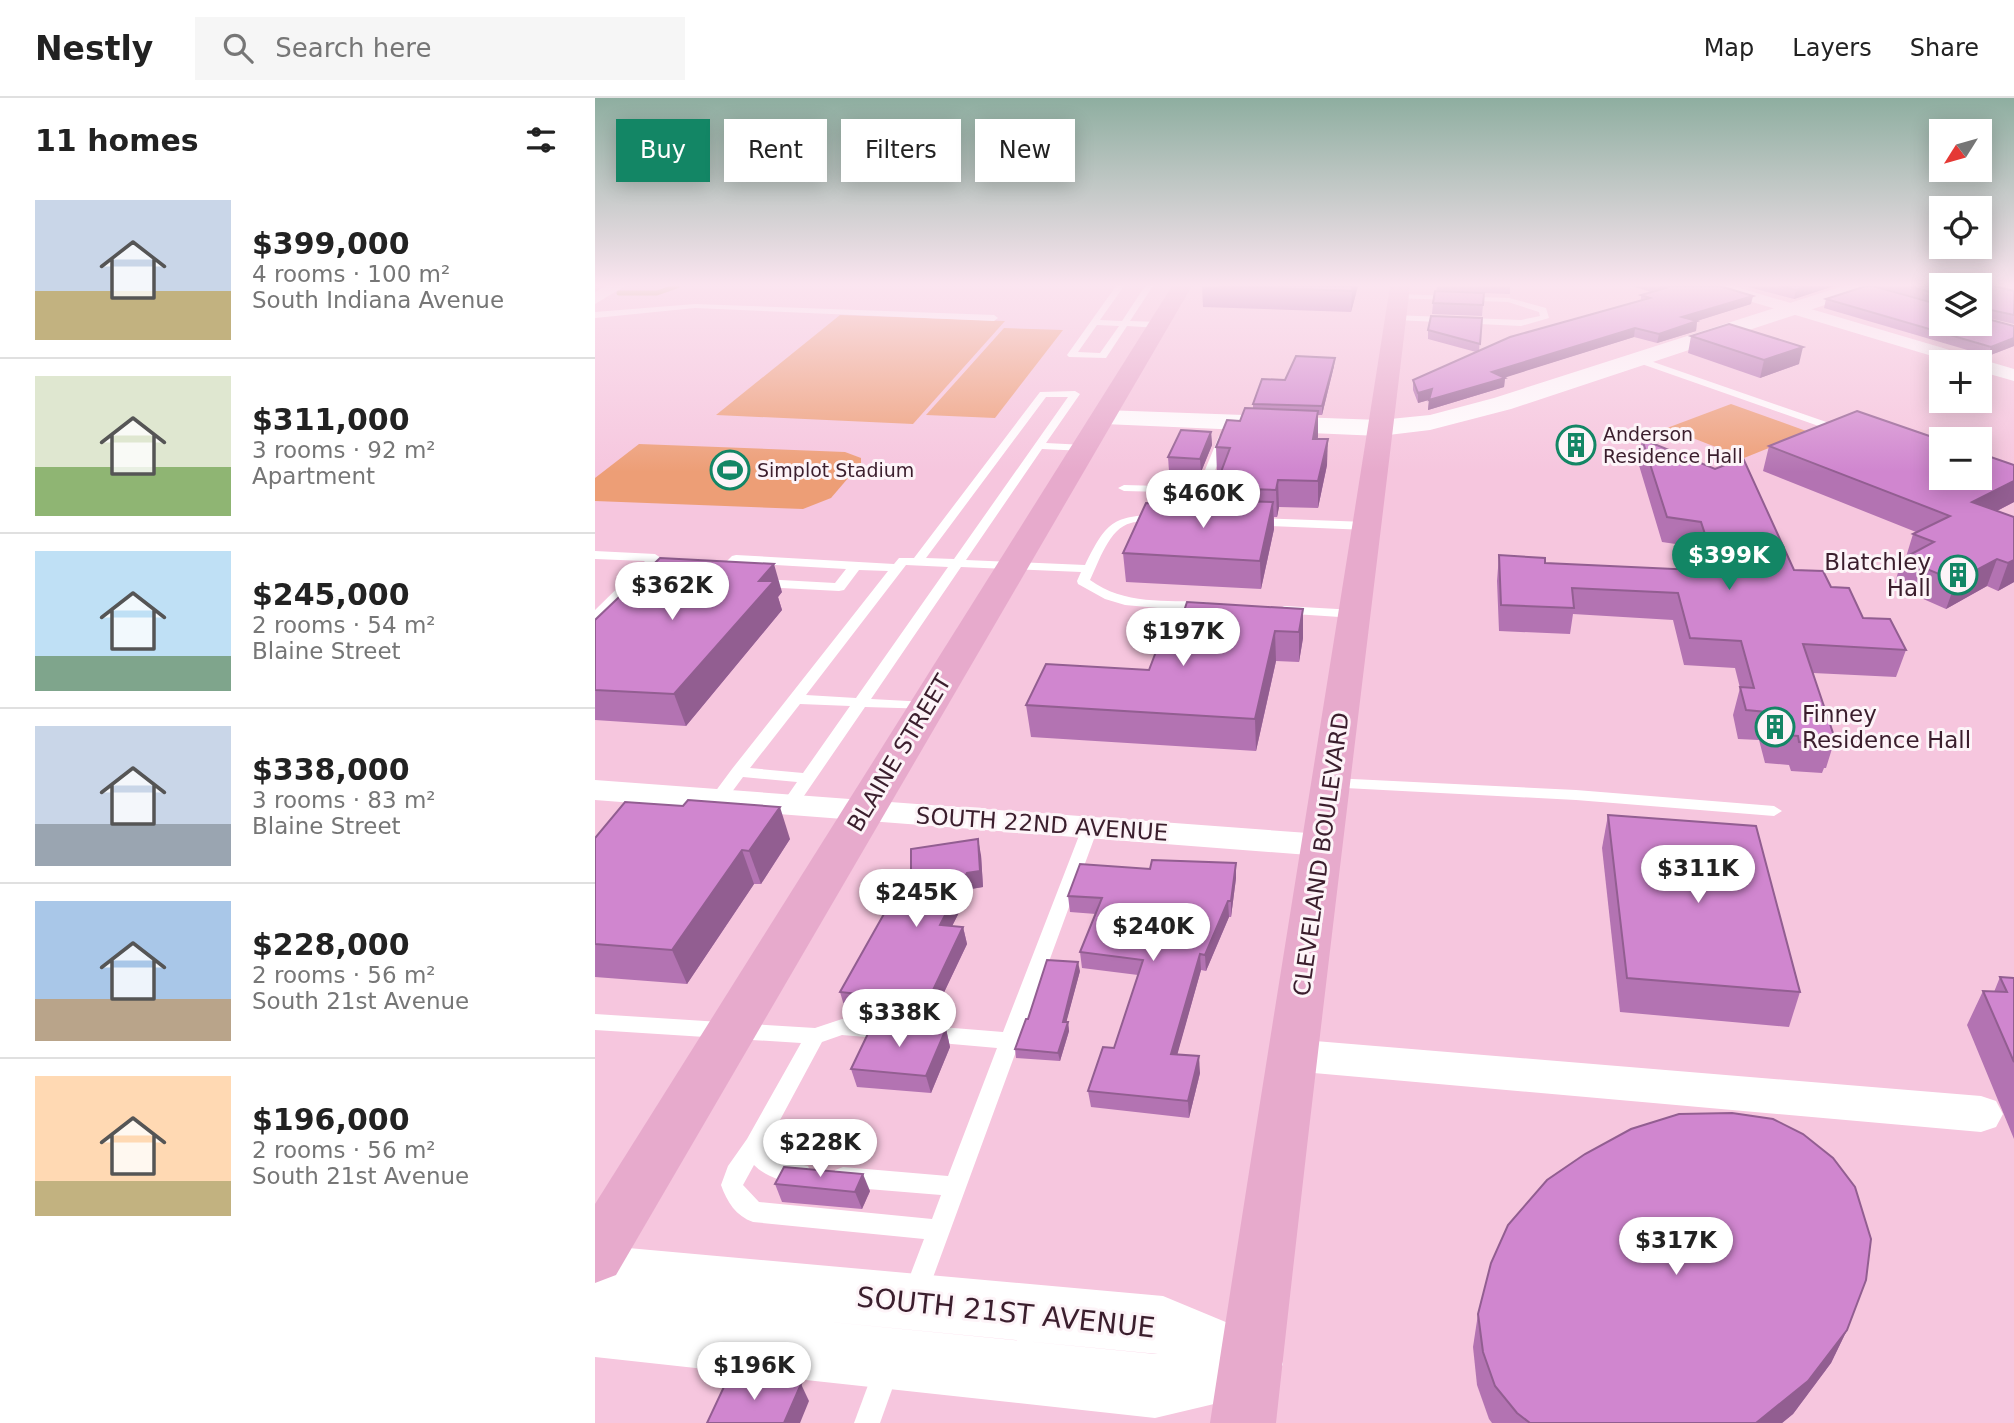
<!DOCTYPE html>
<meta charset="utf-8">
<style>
body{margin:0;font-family:"DejaVu Sans",sans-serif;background:#f6f6f6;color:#222;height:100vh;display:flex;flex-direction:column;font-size:26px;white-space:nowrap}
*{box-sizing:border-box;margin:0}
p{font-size:23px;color:#767676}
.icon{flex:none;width:38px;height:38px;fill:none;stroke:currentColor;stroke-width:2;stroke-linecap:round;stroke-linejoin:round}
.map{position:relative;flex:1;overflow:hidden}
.side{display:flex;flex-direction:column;background:#fff;width:595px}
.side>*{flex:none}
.guide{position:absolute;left:21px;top:21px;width:665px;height:63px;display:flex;gap:14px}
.needle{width:46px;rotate:233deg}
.tools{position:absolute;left:1334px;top:21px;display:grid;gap:14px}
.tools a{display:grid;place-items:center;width:63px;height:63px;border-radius:0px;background:#fff;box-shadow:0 4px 18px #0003;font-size:35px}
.price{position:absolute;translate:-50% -60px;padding:0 16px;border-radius:24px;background:#fff;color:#222;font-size:23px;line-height:46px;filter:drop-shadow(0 2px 4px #0008)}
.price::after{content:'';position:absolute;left:50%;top:42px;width:21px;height:16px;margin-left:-10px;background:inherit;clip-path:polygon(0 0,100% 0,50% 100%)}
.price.active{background:#138665;color:#fff}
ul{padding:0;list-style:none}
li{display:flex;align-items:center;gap:21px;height:175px;padding:0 35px}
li+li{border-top:2px solid #e0e0e0}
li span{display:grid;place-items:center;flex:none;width:196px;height:140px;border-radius:0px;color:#555}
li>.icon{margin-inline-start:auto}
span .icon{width:84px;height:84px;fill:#fffc;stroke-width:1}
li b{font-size:30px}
h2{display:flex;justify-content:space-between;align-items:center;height:84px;padding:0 35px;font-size:30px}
.pill{padding:0 24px;border-radius:0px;background:#fff;box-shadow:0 4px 18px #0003;font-size:24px;line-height:63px}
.pill.active{background:#138665;color:#fff}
header{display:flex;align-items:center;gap:42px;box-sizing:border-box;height:98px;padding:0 35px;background:#fff;border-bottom:2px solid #e0e0e0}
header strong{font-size:33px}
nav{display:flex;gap:38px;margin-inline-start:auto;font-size:24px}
.search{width:490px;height:63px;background:#f6f6f6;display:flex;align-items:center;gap:18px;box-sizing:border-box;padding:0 24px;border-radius:0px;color:#767676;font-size:26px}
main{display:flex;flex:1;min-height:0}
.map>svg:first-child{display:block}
.green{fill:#ed9e76}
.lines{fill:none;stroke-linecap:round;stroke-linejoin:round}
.stream{stroke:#a8a433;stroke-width:5}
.lane{fill:#fff;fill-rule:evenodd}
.street{fill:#fff;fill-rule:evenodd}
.secondary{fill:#fff;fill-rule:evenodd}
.primary{fill:#e7aacc;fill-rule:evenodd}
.wall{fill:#b373b2}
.shaded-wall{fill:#925e91}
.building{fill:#d086cf;stroke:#925e91;stroke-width:2}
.labels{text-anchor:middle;stroke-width:6;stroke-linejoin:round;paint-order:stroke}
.far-poi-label{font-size:19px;fill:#3b1e2d;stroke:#fdf4f8;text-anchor:start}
.poi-label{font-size:23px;fill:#3b1e2d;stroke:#fdf4f8;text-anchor:end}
.street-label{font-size:23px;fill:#3b1e2d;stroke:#fdf4f8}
.near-street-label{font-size:28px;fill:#3b1e2d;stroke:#fdf4f8}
</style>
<header>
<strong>Nestly</strong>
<div class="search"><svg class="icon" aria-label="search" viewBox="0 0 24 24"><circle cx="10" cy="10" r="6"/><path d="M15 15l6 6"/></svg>Search here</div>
<nav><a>Map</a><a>Layers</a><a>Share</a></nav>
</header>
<main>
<section class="side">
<h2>11 homes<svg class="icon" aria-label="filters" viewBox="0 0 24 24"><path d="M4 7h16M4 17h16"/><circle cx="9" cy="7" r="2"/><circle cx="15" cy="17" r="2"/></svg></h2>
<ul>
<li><span style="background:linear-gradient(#c9d6e8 65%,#c2b280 0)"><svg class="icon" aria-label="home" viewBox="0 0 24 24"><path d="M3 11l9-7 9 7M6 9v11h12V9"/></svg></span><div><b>$399,000</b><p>4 rooms · 100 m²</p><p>South Indiana Avenue</p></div></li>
<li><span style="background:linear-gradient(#dfe7d0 65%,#8fb573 0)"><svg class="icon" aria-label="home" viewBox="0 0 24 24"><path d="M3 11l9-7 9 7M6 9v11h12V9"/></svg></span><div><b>$311,000</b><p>3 rooms · 92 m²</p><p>Apartment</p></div></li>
<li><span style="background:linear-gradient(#bfe0f5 75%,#7fa58c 0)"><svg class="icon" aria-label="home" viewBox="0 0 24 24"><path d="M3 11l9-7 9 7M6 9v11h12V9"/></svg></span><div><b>$245,000</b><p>2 rooms · 54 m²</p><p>Blaine Street</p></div></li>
<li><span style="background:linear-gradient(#c9d6e8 70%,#9aa5b1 0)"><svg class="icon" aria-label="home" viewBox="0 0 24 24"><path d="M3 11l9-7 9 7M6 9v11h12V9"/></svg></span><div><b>$338,000</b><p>3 rooms · 83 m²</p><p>Blaine Street</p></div></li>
<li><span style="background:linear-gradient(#a9c7e8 70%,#b9a48a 0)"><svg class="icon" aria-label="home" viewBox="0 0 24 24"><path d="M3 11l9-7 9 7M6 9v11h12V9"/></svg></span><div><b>$228,000</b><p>2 rooms · 56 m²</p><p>South 21st Avenue</p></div></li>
<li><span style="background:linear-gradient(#ffd9b3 75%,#c2b280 0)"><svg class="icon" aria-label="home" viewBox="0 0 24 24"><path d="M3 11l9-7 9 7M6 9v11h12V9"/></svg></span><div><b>$196,000</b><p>2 rooms · 56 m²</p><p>South 21st Avenue</p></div></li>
</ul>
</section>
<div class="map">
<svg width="1419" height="1325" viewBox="0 0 1419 1325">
<rect width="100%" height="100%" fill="#f6c6de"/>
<g class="green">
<path d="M245,217L410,223L318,326L121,317Z"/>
<path d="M409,230L468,232L400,320L331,317Z"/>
<path d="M1136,306L1214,334L1149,360L1072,330Z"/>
<path d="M44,346L250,354L266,360V365L236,400L208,411L0,403V380Z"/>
</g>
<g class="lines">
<path class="stream" d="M24,195H62L82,188"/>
<g class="lane">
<path d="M521,188H529L505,222L527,223L550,188H558L535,223L565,224L569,227L565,230L532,228L511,260L474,259L472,257ZM502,227L524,228L505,255L483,254Z"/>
<path d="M803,196L914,200L951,210L954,220L926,228L801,222L798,221V217L926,222L945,218L944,214L913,204L800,200Z"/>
<path d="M100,206L399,217L403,220L399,223L100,210L0,220V214Z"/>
<path d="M1044,259L1240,327L1247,326L1252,329L1247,332H1235L1041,264L1039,262Z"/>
<path d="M480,293L485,296L451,345L490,347L495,350L490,353L447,351L371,462L490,467C511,425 517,417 565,417L569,419V423C558,426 547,422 536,425C514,430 504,464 495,482C529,507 571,502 611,504L618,508L616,511L563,510L530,507L510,501L483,486L482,483L486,474L366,469L276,601L332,604L337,605L339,608L337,611L270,609L200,711L194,712L186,707L202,684L148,679L128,706H116L114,702L137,671L293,473L264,472L249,492L244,493L166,489L160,485L166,481L240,485L251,471L144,465L128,481H120V475L137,458L141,457L299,466L304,460H319L445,294ZM451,299H473L359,461L331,460ZM311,467L353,469L261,600L211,597ZM205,606L255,608L208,675L155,670Z"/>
<path d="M629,335L634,338L611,395L529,393L523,390L529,387L603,389L624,338Z"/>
<path d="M658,420L772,424L778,428L772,432L654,427L652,424Z"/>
<path d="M0,453L60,456L66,460L5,522L0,523V512L50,463L0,461Z"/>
<path d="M689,508L760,512L767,516L760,520L684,515L682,512Z"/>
<path d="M737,680L981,692L1179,708L1187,713L1179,718L981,702L731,689L729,685L731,681Z"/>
<path d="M495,725L503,730L329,1204L320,1207L311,1204L308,1196L329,1141L158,1124C141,1118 132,1104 126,1087L133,1068L152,1041L206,945L0,932V916L220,930L247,921L301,927L304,933L301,939L294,941L247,937L227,944L171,1048L186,1062L213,1068L216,1075L213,1082C195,1088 172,1080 159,1067L148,1087L164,1104L337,1121L346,1097L248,1089L240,1086L237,1079L240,1072L248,1069L353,1078L402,950L334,944L327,942L324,936L327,930L334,928L408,934L487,730Z"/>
<path d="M291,1259L300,1263L304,1272L285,1325H259L282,1263Z"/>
</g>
<g class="street">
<path d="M10,188H30L0,206V194Z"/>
<path d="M1112,188H1138L1419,271V283L1384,273V264H1357L1114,191Z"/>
<path d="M0,682L727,736L739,739L744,747L739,755L727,758L0,702Z"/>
<path d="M696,941L1386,998L1401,1003L1408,1016L1401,1029L1386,1034L696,973L681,968L675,957L681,946Z"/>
</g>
<g class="secondary">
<path d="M1248,188H1278L1275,192L916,311L835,332L785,338L509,326L500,324L497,319L500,314L509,312L785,322L835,317L899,300Z"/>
<path d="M0,1147L568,1198L679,1244L688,1266L679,1288L657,1297L560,1320L0,1259ZM215,1222L563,1256H560Z"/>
</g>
<g class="primary">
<path d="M577,188H597L21,1177L0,1185V1106Z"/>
<path d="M795,188H815C770,567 722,946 681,1325H615C673,946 736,567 795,188Z"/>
</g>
</g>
<g class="wall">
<path d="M607,188H763L756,214L608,209Z"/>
<path d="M842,188H915V196L889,195L887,218L837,216L838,205Z"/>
<path d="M1036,188H1125L1156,206L1101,223H1102L1101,233L1062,245L1039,239L910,279L909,289L833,312L834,302L823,305L818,292V282L881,254L833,241V232L887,220L884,253L1046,203V197L1056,194Z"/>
<path d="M1149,188H1239L1199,201Z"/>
<path d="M1280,188H1346V206Z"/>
<path d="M1384,188L1419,193V226L1385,218L1419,228V248L1393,258L1229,210L1231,201L1346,226Z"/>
<path d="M1096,238L1204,266L1165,280L1093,255Z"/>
<path d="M739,268L727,317H723V341L732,367L723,410L684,409L682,419H679V431L666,491L531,484L528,455L613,408L620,402V390L625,375H622L621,349L658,310V306L690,282Z"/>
<path d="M616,334L617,347L606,374L574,373L573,359Z"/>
<path d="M1047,341L1199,472L1236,489L1268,520L1311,552L1301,579L1218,575L1240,641L1231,670H1229L1227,675L1196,673L1194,667L1170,665L1164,642L1143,641L1138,617L1145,590L1140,570L1089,567L1078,522L978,516L975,536L904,533L902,483L904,457L950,465L1109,473L1101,449L1067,444L1043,364Z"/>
<path d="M1174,348L1419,367V404L1402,413L1419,419V484L1403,493L1392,488L1351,511L1299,488L1307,461L1311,459L1318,436L1321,434L1168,373Z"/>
<path d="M187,494L183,499L187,512L91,628L0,622V522Z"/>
<path d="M708,511V540L704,564L681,563L661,653L436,639L431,607L554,572L576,552Z"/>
<path d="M1013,717L1205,894L1194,929L1025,914L1007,750Z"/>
<path d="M0,740L195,741L166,786H159L92,886L0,879Z"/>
<path d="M386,757L388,789L376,791L357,828L368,829L372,846L334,926L293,922L291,915L250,911L245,894Z"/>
<path d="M641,765V780L636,819H634L611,873L606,872L582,956L605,975L594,1020L496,1009L493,993L519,950L543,877L487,870L485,854L501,816L475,814L473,798L555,771Z"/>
<path d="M485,873L471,924H473L474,933L465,963L421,960L420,951L433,921Z"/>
<path d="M1405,879L1419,880V1041L1372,927L1388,893L1399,894Z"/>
<path d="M351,931L355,949L336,995L262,989L256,971Z"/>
<path d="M180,1086L275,1093L267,1111L187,1104Z"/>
<path d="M883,1216L1252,1232L1236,1265L1198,1316L1187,1325H897L894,1321L882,1287L878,1249Z"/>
</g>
<g class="shaded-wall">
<path d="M758,188H763L756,214L757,193Z"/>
<path d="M1214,188H1239L1199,201L1201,192Z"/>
<path d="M1158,198L1156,206L1086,228L1087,219Z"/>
<path d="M1102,223L1101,233L1062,245L1064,236Z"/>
<path d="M1040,230L1039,239L896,284L897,274Z"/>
<path d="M1419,240V248L1393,258L1396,249Z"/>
<path d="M1208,249L1204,266L1165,280L1169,262Z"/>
<path d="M740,260L739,268L727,317V308Z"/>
<path d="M910,280L909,289L833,312L834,302Z"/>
<path d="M837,291V301L823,305V295Z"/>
<path d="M723,313V338L718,367V341Z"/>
<path d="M616,334L617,347L606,374L605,361Z"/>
<path d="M733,341L732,367L723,410V383Z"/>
<path d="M683,382L684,409L682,419L681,392Z"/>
<path d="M1419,383V404L1369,430L1377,404Z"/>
<path d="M678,404L679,431L666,491L665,463Z"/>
<path d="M1402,461L1392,488L1351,511L1361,483Z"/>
<path d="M1419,462V484L1403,493L1413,465Z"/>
<path d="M179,466L187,494L183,499L187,512L91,628L79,596L164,483Z"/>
<path d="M708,511V540L704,564V534Z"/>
<path d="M680,533L681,563L661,653L660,621Z"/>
<path d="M185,709L195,741L166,786L154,753Z"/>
<path d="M383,741L386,757L388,789L376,791L349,844L345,827Z"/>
<path d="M147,752L159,786L92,886L77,852Z"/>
<path d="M641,765V780L636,819V803Z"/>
<path d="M633,803L634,819L611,873L610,857Z"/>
<path d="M368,829L372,846L334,926L330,909Z"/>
<path d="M605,856L606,872L578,972L576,956Z"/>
<path d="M483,864L485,873L469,933L468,924Z"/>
<path d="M473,924L474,933L465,963L463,955Z"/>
<path d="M351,931L355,949L336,995L331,978Z"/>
<path d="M604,958L605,975L594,1020L593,1003Z"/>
<path d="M268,1076L275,1093L267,1111L260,1094Z"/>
<path d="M1252,1232L1236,1265L1198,1316L1187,1325H1161Z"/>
<path d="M206,1286L214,1303L205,1325H189Z"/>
</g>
<g class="building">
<path d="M623,188H758L757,193Z"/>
<path d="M1065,188H1125L1158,198L1087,219L1102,223L1064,236L1040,230L897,274L910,280L834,302L837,291L823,295L818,282L915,239L1055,200L1046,197L1071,190Z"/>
<path d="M1184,188H1214L1201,192Z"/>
<path d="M1271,188H1278L1346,207V226H1384V213L1385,219L1419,228V240L1396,249L1231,201Z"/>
<path d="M1313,188H1346V197Z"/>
<path d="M1384,188H1400L1419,193V217L1387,210L1384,212Z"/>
<path d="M840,193L889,195L888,207L838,205Z"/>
<path d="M836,218L887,220L885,246L833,232Z"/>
<path d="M1134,226L1208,249L1169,262L1096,238Z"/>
<path d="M701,258L740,260L727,308L658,306L667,281L690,282Z"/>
<path d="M650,310L723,313L718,341H733L723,383L683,382L681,392L620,390L635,350L621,349L632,322L645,323Z"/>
<path d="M1262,313L1346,342V380H1384V355L1419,367V383L1377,404L1419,419V462L1413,465L1402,461L1361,483L1307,461L1339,444L1318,436L1355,418L1174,348Z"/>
<path d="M586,332L616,334L605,361L573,359Z"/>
<path d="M1047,341L1120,371L1148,360L1199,472L1228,473L1236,489L1254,490L1268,520L1295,521L1311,552L1208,546L1240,641L1234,640L1236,646L1204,644L1203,638L1178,636L1172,614L1151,612L1145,589L1159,590L1146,543L1095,540L1083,495L977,490L979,510L906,507L904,457L950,460V465L1122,473L1106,424L1072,419Z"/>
<path d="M615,402L678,404L665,463L528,455L551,405L613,408Z"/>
<path d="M65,460L179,466L164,483H179L79,596L0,592V522Z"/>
<path d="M592,504L708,511L704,534L680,533L660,621L431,607L451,566L554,572L562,551L576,552Z"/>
<path d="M93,702L185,709L154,753L147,752L77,852L0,846V740L30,704L88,708Z"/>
<path d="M1013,717L1161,728L1205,894L1032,880Z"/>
<path d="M383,741L385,773L372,775L345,827L368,829L330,909L288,906L292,899L245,894L303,791L316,792V751Z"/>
<path d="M557,762L641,765L636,803H633L610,857L605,856L576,956L604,958L593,1003L493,993L508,949L519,950L548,862L485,854L507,800L473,798L485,766L555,771Z"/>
<path d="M452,862L483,864L468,924H473L463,955L420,951L431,921H433Z"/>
<path d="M1405,879L1419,880V964L1388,893L1412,894Z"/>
<path d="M278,925L351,931L331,978L256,971Z"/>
<path d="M1137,1015L1178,1021L1208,1036L1238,1060L1260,1089L1276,1141L1271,1182L1252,1232L1213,1283L1161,1325H935L922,1315L900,1288L888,1254L883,1216L896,1165L913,1127L952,1082L990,1056L1036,1031L1084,1016Z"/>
<path d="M189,1069L268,1076L260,1094L180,1086Z"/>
<path d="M134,1278L206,1286L189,1325H112Z"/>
</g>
<linearGradient id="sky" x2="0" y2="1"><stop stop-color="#8eaea0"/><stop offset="0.5" stop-color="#fbe5f0"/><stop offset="1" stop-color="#fbe5f0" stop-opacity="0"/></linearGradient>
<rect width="1419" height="374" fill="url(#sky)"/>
<defs>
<symbol id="building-ring" viewBox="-11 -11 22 22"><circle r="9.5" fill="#fdf4f8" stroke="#138665" stroke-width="1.5"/><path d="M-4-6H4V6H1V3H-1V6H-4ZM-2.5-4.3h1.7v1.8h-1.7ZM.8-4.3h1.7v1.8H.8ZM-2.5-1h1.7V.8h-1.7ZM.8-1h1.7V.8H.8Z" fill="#138665"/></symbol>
<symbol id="stadium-ring" viewBox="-11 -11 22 22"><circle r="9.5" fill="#fdf4f8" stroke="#138665" stroke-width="1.5"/><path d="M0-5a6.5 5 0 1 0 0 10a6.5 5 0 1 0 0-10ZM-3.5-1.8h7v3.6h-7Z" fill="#138665"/></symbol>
</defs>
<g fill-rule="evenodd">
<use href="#building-ring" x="959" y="325" width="44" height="44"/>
<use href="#stadium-ring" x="113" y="350" width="44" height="44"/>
<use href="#building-ring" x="1341" y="455" width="44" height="44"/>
<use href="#building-ring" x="1158" y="607" width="44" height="44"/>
</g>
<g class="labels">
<g class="far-poi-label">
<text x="1008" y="343">Anderson<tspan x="1008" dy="22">Residence Hall</tspan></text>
<text x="162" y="379">Simplot Stadium</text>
</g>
<g class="poi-label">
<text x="1336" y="472">Blatchley<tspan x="1336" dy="26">Hall</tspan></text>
<text x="1207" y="624" text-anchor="start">Finney<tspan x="1207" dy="26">Residence Hall</tspan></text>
</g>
<g class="street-label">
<text transform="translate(304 655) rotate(-59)" y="8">BLAINE STREET</text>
<text transform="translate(447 726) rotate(4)" y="8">SOUTH 22ND AVENUE</text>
<text transform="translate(726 756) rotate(-82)" y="8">CLEVELAND BOULEVARD</text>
</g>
<g class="near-street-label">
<text transform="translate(411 1214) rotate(6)" y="10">SOUTH 21ST AVENUE</text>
</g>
</g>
</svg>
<div class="tools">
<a><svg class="needle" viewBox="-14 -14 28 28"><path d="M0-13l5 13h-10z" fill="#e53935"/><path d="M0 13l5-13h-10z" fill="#767676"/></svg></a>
<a><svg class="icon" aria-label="locate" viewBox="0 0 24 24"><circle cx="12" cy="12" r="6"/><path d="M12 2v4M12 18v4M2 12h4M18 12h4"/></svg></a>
<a><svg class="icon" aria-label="layers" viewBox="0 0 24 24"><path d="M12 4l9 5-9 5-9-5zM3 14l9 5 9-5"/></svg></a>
<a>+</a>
<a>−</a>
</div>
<b class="price" style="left:608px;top:432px">$460K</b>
<b class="price active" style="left:1134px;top:494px">$399K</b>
<b class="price" style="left:77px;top:524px">$362K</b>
<b class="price" style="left:588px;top:570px">$197K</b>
<b class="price" style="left:1103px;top:807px">$311K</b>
<b class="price" style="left:321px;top:831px">$245K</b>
<b class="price" style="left:558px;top:865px">$240K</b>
<b class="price" style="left:304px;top:951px">$338K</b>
<b class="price" style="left:225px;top:1081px">$228K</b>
<b class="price" style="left:1081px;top:1179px">$317K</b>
<b class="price" style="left:159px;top:1304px">$196K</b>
<div class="guide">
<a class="pill active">Buy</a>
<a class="pill">Rent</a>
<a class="pill">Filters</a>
<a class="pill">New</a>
</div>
</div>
</main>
